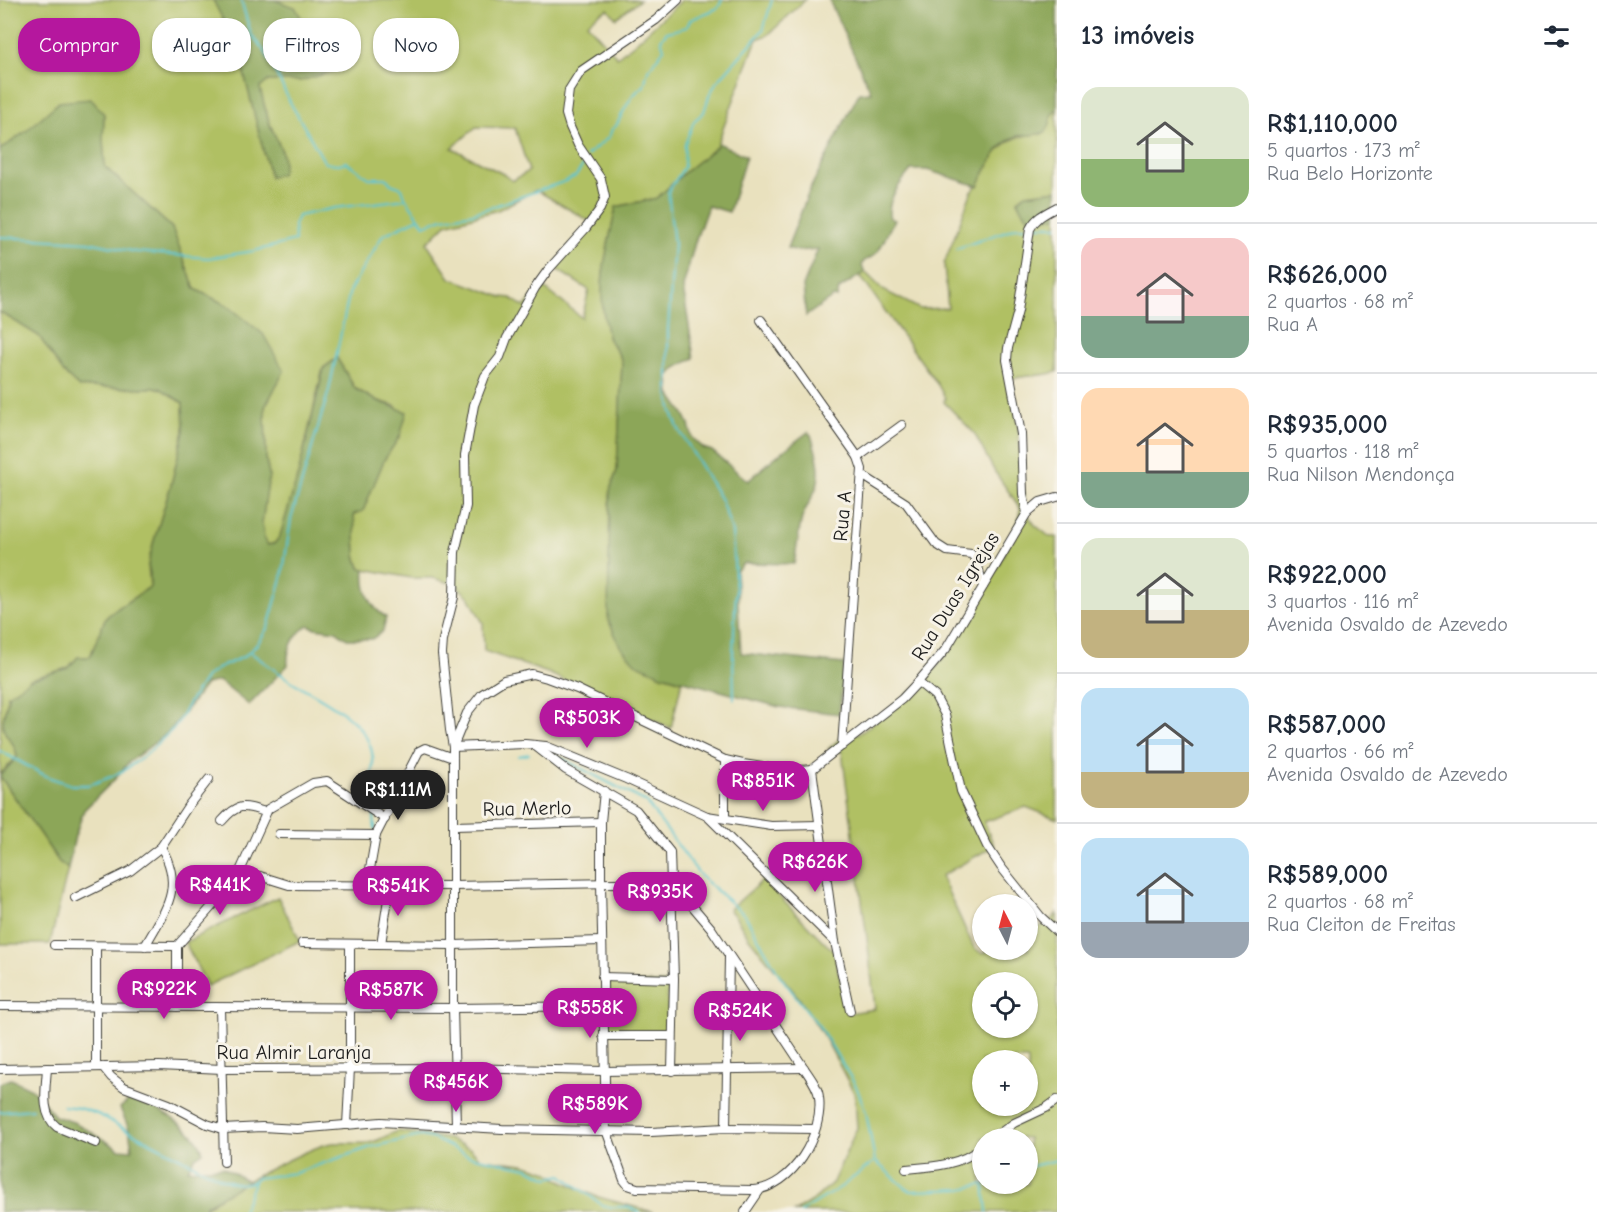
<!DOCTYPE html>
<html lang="pt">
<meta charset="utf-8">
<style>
body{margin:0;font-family:"Comic Neue",sans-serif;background:#f6f6f7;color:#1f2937;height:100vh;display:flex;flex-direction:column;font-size:22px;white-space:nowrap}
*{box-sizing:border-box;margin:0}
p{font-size:20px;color:#747a83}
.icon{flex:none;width:33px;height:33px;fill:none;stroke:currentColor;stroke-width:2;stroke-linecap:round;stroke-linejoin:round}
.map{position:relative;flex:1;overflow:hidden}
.side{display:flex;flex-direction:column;background:#fff;width:540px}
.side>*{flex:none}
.hud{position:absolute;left:18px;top:18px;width:570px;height:54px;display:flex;gap:12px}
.needle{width:39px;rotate:354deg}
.buttons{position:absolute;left:972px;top:894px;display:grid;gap:12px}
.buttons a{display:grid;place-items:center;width:66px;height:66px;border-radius:50%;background:#fff;box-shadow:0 2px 4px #0004;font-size:30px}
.price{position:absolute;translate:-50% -51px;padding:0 14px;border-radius:21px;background:#b5179e;color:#fff;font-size:20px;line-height:39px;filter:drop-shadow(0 2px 3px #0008)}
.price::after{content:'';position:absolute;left:50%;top:36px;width:18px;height:14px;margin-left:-9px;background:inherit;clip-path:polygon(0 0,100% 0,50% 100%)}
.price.current{background:#222;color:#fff}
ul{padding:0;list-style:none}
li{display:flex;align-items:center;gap:18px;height:150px;padding:0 24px}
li+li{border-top:2px solid #e0e1e3}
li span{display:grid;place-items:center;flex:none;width:168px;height:120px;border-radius:18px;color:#555}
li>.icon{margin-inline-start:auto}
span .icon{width:72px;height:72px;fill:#fffc;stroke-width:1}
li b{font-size:26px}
h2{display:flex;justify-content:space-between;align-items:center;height:72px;padding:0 24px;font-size:26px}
.pill{padding:0 21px;border-radius:24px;background:#fff;box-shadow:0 2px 4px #0004;font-size:21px;line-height:54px}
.pill.current{background:#b5179e;color:#fff}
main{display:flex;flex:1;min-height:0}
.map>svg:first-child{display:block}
.green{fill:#b0c063;stroke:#666e40;stroke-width:1.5;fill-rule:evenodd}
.forest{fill:#8ca659;stroke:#54613a;stroke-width:1.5}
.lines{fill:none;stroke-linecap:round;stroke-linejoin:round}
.stream{stroke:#58c5d0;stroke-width:2}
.minor-casing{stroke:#3b3a34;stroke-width:10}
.minor{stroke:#fff;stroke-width:8}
.labels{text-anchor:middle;stroke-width:6;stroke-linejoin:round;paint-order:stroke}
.street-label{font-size:20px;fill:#1c1c1c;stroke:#f7f3e8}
</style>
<main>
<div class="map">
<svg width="1057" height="1212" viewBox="0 0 1057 1212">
<rect width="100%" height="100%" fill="#f7f3e8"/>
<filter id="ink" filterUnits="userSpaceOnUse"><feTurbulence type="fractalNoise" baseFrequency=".0167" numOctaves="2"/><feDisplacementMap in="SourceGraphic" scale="12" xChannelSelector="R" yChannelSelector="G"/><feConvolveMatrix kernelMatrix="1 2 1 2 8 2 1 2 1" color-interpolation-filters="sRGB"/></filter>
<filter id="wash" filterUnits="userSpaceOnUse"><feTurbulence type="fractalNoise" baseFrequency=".008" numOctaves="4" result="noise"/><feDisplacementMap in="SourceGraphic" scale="24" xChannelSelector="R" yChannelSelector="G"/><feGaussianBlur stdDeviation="1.35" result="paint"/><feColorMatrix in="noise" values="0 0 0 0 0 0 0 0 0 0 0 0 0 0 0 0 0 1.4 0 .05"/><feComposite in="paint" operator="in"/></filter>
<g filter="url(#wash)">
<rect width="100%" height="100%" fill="#e9e1be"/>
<g class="green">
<path d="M0,0H213L238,49L270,177L281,149L270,124L259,88L268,81H282L334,70H327L313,58L287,6L274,0H640L616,18L608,9L600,13L587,23L617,57L636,42L682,0H805L768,35L757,39L716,147L685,172L657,198L616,207C608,249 597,278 605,321C606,327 607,334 609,339C613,348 621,354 622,363L617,470L610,491L662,675L682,681L671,728L548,673L484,651L483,623L469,597L454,584L433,578H411L360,568L356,555L354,514L363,511L384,460L400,436L396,406L373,399L355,388L337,358L323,368L298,475L280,536L275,543L268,545L264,538L262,523L269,475L266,460L265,407L284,371L228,306L195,289L172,228L105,167L103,141L104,114L25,132L0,150ZM476,127L515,128L529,171L512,181L505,175L452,148ZM536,190L591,222L553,267L589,290L582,318L542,286L524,307L511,298L502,297L450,278L427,243L446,224L498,210Z"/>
<path d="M1057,109V190L1026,194L1017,201L1029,219L1055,217L1057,215V372C1041,377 1025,374 1009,380L1018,424L1025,510L1035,525L1050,537H1057V819L1026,807L984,822L994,846L941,876L974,948L983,954L991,950H1028V932C1039,927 1051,923 1057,913V1212H794L816,1198L833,1182L857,1128L855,1095L825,1038L799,998L749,938L735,916L729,910L763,880L827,945L833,949L848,1013L875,1009L868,946L842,752L828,749L839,739L862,732L929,676L939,664L977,607L1002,558L1017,527L1020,508L995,472L974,433L944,402L945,398L938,385L860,276L865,272L883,290L920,309L948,308L944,264L971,193C995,161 995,134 1042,134C1048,125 1049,115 1057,109ZM982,982H1028V1028H982ZM982,1060H1028V1106H982ZM982,1138H1028V1184H982Z"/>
<path d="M0,312L39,336L63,372L79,387L160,388L183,403L184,431L171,485L153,544L148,565L150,587L112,612L105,619L90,657H78L68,668L31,679L8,695C8,706 0,720 4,730C8,742 15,741 17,757L0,774Z"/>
<path d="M0,776L59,862L68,869L50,944H0Z"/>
<path d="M278,897L300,941L207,986L185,942Z"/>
<path d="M608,982L668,983L667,1034L607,1033Z"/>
<path d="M398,1131L449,1139L471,1149L481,1159L524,1164L548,1172L558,1179L595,1196L653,1212H202C213,1195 304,1151 327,1144C342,1140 358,1146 373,1142C381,1139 390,1134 398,1131Z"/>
</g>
<g class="forest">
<path d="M213,0H274L295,7L309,31L304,40C312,55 319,70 337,70L301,81H268L260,88C263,100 266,113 270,125C277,142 288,156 281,174L270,177L238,49Z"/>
<path d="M829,0H1057V109C1047,116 1053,127 1045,132C1039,136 1026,134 1018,136C997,142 987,169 978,186L927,170H911C901,182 885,201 890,218L895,220C884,234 884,254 864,261L862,266L865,272L839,289L837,298L833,297L806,316L803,286L818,249L798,251L787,248L810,189L859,93L871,92Z"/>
<path d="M91,99L104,114L103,141L105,167L172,228L195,289L228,306L263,334L284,371L265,407L266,460L269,475L262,523L264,538L268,545L275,543L280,536L298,475L324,368L337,358L355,389L373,399L407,412L400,436L384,460L363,511L354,514L356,555L360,568L365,569C363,588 369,607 386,617L383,631L372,639H347L336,631L315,628L308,625C295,634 286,649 288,665L249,705L219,681L206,684L170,731L128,763L116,778L84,810L75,836L68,869L59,862L0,776L17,757C15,741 8,741 4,730C0,720 8,706 8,695L31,679L68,668L78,657H90L105,619L112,612L150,587V573L148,565L153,544L171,485L184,431L183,403L160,388L79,387L63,372L39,336L0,312V150L25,132L59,102Z"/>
<path d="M718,143L746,156L729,212L708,206L696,239L683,287L694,358L676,368L669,376L670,394L684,414L689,424L692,437L703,448L712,451L748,481L774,458L808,432L811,435C817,454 824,474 814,493C810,502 805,509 802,518C798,533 797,549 794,564L744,563L736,571L741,653L844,664L839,714L779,707L662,675L635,663L620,646L608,619L610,491L617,470L622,363C621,354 613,348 609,339C606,332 606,324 604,317C597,278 609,244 616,207L657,198L685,172L716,147Z"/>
<path d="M1057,190V215L1055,217L1029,219L1017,201L1026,194Z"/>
<path d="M11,1079L32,1089L55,1116L76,1123L119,1149L132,1150L129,1129L120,1108L129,1100C153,1104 195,1127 203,1152L194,1158L188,1169L223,1167L248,1181L206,1205L202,1212H0V1083Z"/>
</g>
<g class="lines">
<g class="stream">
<path d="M241,0L251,34L267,55L291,104L325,163L339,164L346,162L369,178H386L391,184L402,188L405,197L424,225L443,218L474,213L566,181L576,176L585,162"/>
<path d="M587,155L609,137L612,129L616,126C623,113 631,93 644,86L648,70L664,49L661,39L667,32L687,27L690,20L718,8L722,0"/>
<path d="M1037,226H1057"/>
<path d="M0,237L89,242L136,252L208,258L254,251L295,241L294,225L298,216L334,208L406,199"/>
<path d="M956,249L1017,227H1027"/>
<path d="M250,652C262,661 275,670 288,679C317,698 373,719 373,762C373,776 367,790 364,803"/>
<path d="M734,699L733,653L736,590L732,531L721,500L678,428L672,412L668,394V329L674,244L668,192L684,167L685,144L694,121L704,112L709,96L716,83L763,30L772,0"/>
<path d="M0,751L48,777L72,785H89L113,776L126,769L148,753L176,726L190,701L206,677L217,669L245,656L258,643L268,627L282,578L291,519L329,390L350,290L383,235L419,218"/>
<path d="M551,755L559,757L646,802L702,878L745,915L780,976L819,1026L856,1086L866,1112L875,1161L907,1189L912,1191L962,1189L984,1184"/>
<path d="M519,756L529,754"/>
<path d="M374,815L375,830"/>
<path d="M63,1106C81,1107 102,1114 117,1125L222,1179C233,1183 248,1188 257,1178L295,1173L371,1147L421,1136L434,1139L469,1156L527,1168L548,1178L562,1175L602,1205L610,1207H627L640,1212"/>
<path d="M0,1112L32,1109"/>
<path d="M1028,1167L1057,1160"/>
<path d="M984,1184L987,1212"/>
<path d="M242,1212L254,1182"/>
<path d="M801,1212L841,1187L875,1161"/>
</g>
</g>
</g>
<g filter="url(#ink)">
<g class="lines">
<defs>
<g id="minor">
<path d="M761,320L858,457L862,469L842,746"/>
<path d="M858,457L902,425"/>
<path d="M862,475L906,503L936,544L947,551L971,554L976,559L983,586"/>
<path d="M1027,513L1023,494L1021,434L1007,360L1008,348L1018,311L1030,229C1036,217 1046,213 1057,207"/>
<path d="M918,682L935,696L945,715L961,791L987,846L1001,867L1041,917L1057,932"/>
<path d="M534,745L566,770L636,810L670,852L674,979L672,1071"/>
<path d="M453,747L467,713L482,694L504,680L532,674L547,678L577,689L725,760L743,764L789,771L812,769L902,699L918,682L946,649L1027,513L1040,502L1057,497"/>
<path d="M453,747L525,744L546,746L626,779L707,816L835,942"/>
<path d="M725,760V818"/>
<path d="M812,769L835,942L850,1011"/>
<path d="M604,791L601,822V883L606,1130L624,1180L628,1185L637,1188L753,1190C792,1188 824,1134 819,1097C818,1087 810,1077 804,1068L711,928L689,902L672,895"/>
<path d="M707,816L771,826L819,825"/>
<path d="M222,821C238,803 243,805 265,812"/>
<path d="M454,826L601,822"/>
<path d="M279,834L376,835"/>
<path d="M260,876L289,885L453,886L671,882"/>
<path d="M367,886L376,835L419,751L425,748L453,758"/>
<path d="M75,898L130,871L161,847L188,806L209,779"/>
<path d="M302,943L453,945L602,941"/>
<path d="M381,944L390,886"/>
<path d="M54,945L177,946"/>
<path d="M145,946C165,910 185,888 161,847"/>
<path d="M602,977L674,979"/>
<path d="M0,1006L453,1008L602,1006"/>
<path d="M177,1007V946L229,887L241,869L268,809L313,783L327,781L385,819"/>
<path d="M220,1008L224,1162"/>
<path d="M603,1036H672"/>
<path d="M96,1067V946"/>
<path d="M103,1067L111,1077L124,1087L169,1104L207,1124L223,1129L262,1127L297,1129L381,1122L502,1129L651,1132L726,1128L815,1129"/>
<path d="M47,1068C46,1087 40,1114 57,1127L96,1143"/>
<path d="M0,1069L159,1066L222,1069L454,1068L604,1071L804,1068"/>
<path d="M347,1125L350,1068V944"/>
<path d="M456,1125L453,1008V747L450,730L442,654L443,640L454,597L455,552L466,506L465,455L474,405L485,376L500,357L507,338L535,288L548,270L586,228L600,209L605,197L601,179L578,145L570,127L566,114L569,90L581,71L656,20L678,0"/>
<path d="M726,1128L729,957"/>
<path d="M993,1138L1014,1123L1046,1108L1057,1100"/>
<path d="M906,1169C933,1167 961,1165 982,1147"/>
<path d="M745,1212L760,1190"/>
</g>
</defs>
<use href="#minor" class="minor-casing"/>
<use href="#minor" class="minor"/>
</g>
</g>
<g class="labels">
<g class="street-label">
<text transform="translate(842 516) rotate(-85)" y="7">Rua A</text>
<text transform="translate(955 596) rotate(-58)" y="7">Rua Duas Igrejas</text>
<text transform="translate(527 808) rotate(-1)" y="7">Rua Merlo</text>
<text x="294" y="1059">Rua Almir Laranja</text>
</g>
</g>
</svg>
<div class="buttons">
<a><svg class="needle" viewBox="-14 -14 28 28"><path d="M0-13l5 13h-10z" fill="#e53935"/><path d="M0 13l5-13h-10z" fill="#747a83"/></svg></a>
<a><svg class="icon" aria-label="locate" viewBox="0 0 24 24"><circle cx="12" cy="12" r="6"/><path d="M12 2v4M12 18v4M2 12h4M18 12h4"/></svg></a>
<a>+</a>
<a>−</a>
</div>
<b class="price" style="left:587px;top:749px">R$503K</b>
<b class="price" style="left:763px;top:812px">R$851K</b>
<b class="price current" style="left:398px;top:821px">R$1.11M</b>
<b class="price" style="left:815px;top:893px">R$626K</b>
<b class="price" style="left:220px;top:916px">R$441K</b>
<b class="price" style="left:398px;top:917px">R$541K</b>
<b class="price" style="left:660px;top:923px">R$935K</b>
<b class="price" style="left:164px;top:1020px">R$922K</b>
<b class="price" style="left:391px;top:1021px">R$587K</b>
<b class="price" style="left:590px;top:1039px">R$558K</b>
<b class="price" style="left:740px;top:1042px">R$524K</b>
<b class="price" style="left:456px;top:1113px">R$456K</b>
<b class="price" style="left:595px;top:1135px">R$589K</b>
<div class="hud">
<a class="pill current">Comprar</a>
<a class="pill">Alugar</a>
<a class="pill">Filtros</a>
<a class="pill">Novo</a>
</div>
</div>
<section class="side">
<h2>13 imóveis<svg class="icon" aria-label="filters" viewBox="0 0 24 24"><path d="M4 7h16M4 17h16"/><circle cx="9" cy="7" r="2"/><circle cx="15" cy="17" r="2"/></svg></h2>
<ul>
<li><span style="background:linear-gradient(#dfe7d0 60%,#8fb573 0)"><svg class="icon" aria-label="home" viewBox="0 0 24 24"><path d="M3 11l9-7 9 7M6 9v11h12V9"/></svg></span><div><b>R$1,110,000</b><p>5 quartos · 173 m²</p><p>Rua Belo Horizonte</p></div></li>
<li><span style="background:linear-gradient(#f6c9c9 65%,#7fa58c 0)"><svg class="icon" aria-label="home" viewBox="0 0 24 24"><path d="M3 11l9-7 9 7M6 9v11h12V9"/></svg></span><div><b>R$626,000</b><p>2 quartos · 68 m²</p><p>Rua A</p></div></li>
<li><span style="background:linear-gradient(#ffd9b3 70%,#7fa58c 0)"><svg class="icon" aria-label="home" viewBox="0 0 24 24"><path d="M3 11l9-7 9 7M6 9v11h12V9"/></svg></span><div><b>R$935,000</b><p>5 quartos · 118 m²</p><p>Rua Nilson Mendonça</p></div></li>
<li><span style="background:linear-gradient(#dfe7d0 60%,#c2b280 0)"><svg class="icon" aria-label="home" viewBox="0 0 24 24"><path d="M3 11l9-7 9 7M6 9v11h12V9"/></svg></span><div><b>R$922,000</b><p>3 quartos · 116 m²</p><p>Avenida Osvaldo de Azevedo</p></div></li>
<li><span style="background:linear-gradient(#bfe0f5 70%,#c2b280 0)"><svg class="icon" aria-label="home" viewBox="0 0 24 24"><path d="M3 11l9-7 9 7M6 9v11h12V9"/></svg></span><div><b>R$587,000</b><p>2 quartos · 66 m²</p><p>Avenida Osvaldo de Azevedo</p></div></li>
<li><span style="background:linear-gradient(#bfe0f5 70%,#9aa5b1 0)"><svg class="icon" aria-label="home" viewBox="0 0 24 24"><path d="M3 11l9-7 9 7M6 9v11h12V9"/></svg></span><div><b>R$589,000</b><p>2 quartos · 68 m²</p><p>Rua Cleiton de Freitas</p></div></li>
</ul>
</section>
</main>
